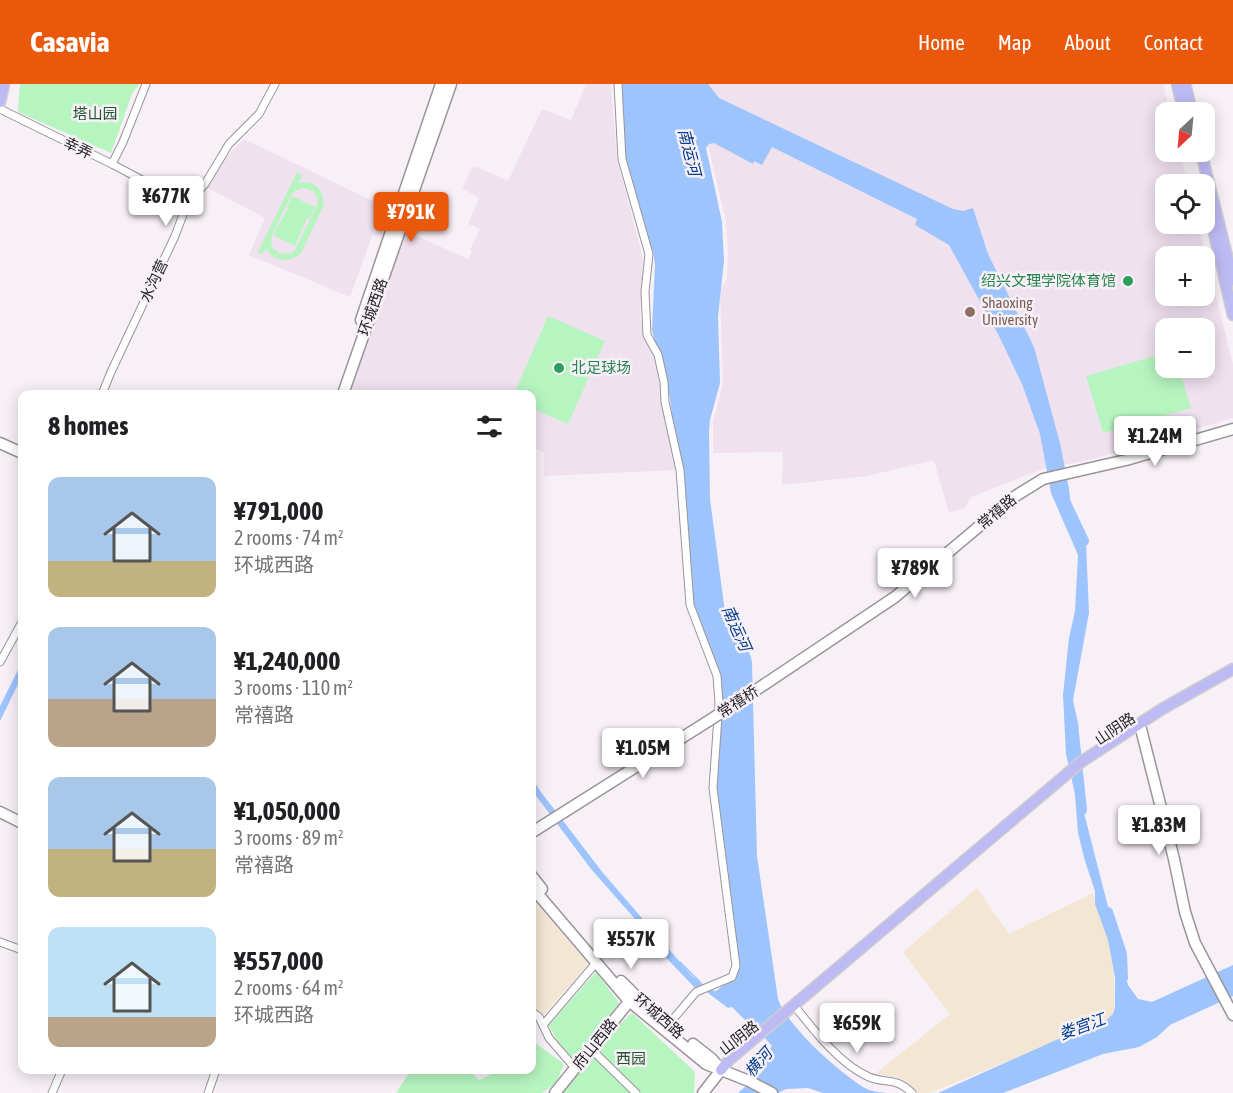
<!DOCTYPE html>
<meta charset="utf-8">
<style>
body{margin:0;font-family:"Asap Condensed","Noto Sans SC",sans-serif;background:#f2f2f2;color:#202124;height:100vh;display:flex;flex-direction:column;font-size:22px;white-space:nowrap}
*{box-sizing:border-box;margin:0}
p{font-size:20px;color:#757577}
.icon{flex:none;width:33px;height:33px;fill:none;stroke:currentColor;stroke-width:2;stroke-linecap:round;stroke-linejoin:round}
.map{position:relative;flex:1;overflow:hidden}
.sheet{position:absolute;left:18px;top:306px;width:518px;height:684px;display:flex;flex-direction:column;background:#fff;border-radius:12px;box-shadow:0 3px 15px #0003}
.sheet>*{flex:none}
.needle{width:39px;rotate:206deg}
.tools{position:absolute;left:1155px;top:18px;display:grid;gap:12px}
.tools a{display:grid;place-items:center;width:60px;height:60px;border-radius:12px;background:#fff;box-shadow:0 3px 15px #0003;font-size:30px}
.price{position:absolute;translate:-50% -51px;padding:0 14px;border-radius:6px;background:#fff;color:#222;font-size:20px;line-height:39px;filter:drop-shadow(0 2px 3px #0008)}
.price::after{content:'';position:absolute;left:50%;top:36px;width:18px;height:14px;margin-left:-9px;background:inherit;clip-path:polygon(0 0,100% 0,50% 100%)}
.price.selected{background:#ea580c;color:#fff}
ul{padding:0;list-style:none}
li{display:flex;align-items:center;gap:18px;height:150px;padding:0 30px}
li span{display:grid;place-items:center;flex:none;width:168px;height:120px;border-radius:12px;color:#555}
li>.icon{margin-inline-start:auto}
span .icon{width:72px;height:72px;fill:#fffc;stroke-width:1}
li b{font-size:26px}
h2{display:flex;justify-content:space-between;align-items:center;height:72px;padding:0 30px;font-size:26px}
header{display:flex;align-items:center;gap:36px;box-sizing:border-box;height:84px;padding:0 30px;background:#ea580c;color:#fff}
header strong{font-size:28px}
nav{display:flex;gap:33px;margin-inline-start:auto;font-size:21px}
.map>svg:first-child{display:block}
.commercial{fill:#f3e7d3}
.built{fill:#efe1ee;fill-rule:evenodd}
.green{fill:#b6f5c0;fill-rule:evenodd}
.water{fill:#9dc4fd}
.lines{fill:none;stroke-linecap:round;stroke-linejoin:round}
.stream{stroke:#9dc4fd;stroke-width:1.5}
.river{stroke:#9dc4fd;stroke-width:10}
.street-casing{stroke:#9b939a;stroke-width:9}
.secondary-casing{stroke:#9b939a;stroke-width:13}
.primary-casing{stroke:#cecece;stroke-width:13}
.street{stroke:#fff;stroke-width:7}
.secondary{stroke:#fff;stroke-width:10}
.primary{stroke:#bebaf4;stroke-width:10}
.secondary-bridge-casing{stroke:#9b939a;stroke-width:13;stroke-linecap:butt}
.secondary-bridge{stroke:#fff;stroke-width:10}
.leisure-dot{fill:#2e9e5b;stroke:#f8f0f7;stroke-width:2}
.education-dot{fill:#8d6e63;stroke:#f8f0f7;stroke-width:2}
.labels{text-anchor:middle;stroke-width:5;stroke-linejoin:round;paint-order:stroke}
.park-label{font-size:15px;fill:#20542c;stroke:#f8f0f7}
.street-label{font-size:15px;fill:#211e21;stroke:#f8f0f7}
.leisure-label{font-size:15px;fill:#27864d;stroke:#f8f0f7;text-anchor:end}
.education-label{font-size:15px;fill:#785e54;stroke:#f8f0f7;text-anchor:start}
.water-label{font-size:16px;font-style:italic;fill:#003f8f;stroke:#f8f0f7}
</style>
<header>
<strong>Casavia</strong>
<nav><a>Home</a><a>Map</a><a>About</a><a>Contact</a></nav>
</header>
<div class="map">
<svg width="1233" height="1009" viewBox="0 0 1233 1009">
<rect width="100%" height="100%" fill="#f8f0f7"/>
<g class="commercial">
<path d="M977,804L1009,850L1093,809L1113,867L1115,933L930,1009H918L905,996L876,989L950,930L903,868Z"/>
<path d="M531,813L588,880L543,932L531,922Z"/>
</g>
<g class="built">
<path d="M586,0H611L617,75L643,175L640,232L645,257L657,276L662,320L674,370L675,386L544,392V369L531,363V310H365L351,304L406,147L468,175L472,168L470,165L480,145L468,140L479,114L462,104L472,84L477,83L508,97L542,25L571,36Z"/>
<path d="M708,0H1163L1170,28H1166V68H1180L1188,100H1166V140H1198L1233,280V334L1093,375L1046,384L971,413L964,424L949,429L934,376L867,392L782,401L783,368L713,369V338L723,299L720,209L727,194L728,170L726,137L708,61L710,7ZM1166,172H1204V212H1166ZM1166,244H1204V284H1166Z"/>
<path d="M244,55L383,122L350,213L249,171L265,134L208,104L223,77Z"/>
</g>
<g class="green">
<path d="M20,0H139L132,10L111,69L18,28Z"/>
<path d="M297,88L302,91L298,99C315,95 325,106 323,123L301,169C288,180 274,178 266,164L262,170L258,168ZM303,104L313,107L318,115L317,121L295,166L291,169L281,170L272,164L271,153L292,110L295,107Z"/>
<path d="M292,112L315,123L309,135L307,134L295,162L273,151L288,125L287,124Z"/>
<path d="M548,232L605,257L568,340L531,324V310H514Z"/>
<path d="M1165,269L1166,284H1179L1191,324L1103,349L1086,292Z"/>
<path d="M596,888L619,919L573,977L559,961L549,941Z"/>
<path d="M632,929L695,988L694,1009H562L606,953Z"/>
<path d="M531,956L564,980L556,999L542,1009H396L411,986H469L479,996L492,990L495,986H531Z"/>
</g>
<g class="water">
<path d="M620,0H708L719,14L953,125L963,127L973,124L988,170L1034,263L1060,359L1069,405L1072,431L1086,458L1089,529L1073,616L1079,644L1074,665L1083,725L1128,901L1138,915L1152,918L1233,881V912L1170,941L1157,953L1139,963L1103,970L1003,1009H938L1056,956L1104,938L1113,930L1115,923V893L1108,856L1095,820V807L1085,777L1078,749L1075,710L1066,670L1063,611L1069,554L1075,527L1078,471L1051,409L1040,350L1022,300L999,252L949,161L915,141L917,135L772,63L762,81L754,77L753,80L714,59L709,60L706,64L722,138L724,177L718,233L720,299L710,336L709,347L710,415L726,536C733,554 747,553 752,578L757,772L778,915C788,943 838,987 863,1003C869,1007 878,1008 886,1009H823L808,1004L786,1005L778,1009H738L762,988L771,970L769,966L772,962L754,942L752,943L732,923L728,924L699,902L695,904L656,863L643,844L591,785L531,705V695L603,789L692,892L711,906L716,907L735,892L716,708L719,607L695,539L670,314L652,246L655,181L653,167L645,149L624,76Z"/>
<path d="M22,578V592L0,637V622Z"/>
</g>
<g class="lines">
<g class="stream">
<path d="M531,694L538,705"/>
<path d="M680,878L700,898"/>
</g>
<g class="river">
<path d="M1065,417L1084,457"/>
<path d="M1074,649L1082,726"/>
<path d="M1108,828L1122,870L1123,894"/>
</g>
<defs>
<g id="street">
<path d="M618,0L622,75L649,170L645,208L647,251L658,271L664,298L665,318L680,386L690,521L717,592L719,618L713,704L736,882L732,893L696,908L669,940"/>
<path d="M0,25L112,80L187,120"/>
<path d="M112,80L123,58L146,0"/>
<path d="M102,310L111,288L175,152L187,120L205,100L229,60L259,30L275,0"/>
<path d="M0,578L22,538"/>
<path d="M0,858L22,866"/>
<path d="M797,925C815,948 841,981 869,993C887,1000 896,993 912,1009"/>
<path d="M531,927L539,933L549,954L575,984"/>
<path d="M543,941L596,879"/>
<path d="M591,965L636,1009"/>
<path d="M52,1009L62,986"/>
<path d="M208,1009L216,986"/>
</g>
<g id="secondary">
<path d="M361,236L441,0"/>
<path d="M343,310L451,0"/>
<path d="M0,359L22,369"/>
<path d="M765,600L895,513L1014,413L1043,395L1126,376L1233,345"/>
<path d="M1141,645L1174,775L1185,828L1195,859L1233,931"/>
<path d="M0,728L22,739"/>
<path d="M531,749L710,636"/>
<path d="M531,791L542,805"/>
<path d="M531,802L629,917L706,980L749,997L772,1009"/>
<path d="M621,897L635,911L662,935"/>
<path d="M693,960L712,975L721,986"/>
<path d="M555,1009L632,914"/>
<path d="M703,1009L721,986"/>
</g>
<g id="primary">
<path d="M1177,0L1184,28"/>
<path d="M1185,0L1192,28"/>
<path d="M0,18L4,0"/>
<path d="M1201,68L1233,196"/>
<path d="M1213,144L1233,231"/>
<path d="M721,986L729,976L1081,678L1162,625L1233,585"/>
</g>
</defs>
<use href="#street" class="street-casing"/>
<use href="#secondary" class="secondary-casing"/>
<use href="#primary" class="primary-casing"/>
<use href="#street" class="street"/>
<use href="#secondary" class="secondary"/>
<use href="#primary" class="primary"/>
<defs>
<path id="secondary-bridge" d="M710,636L765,600"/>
</defs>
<use href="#secondary-bridge" class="secondary-bridge-casing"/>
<use href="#secondary-bridge" class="secondary-bridge"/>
</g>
<g class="leisure-dot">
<circle cx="1128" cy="197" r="6"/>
<circle cx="559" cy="284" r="6"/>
</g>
<circle class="education-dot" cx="970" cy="228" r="6"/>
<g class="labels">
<g class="park-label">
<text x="95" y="35">塔山园</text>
<text x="631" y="980">西园</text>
</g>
<g class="street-label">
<text transform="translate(78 64) rotate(26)" y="5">幸弄</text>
<text transform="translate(154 197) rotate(-65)" y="5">水沟营</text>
<text transform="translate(373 223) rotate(-71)" y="5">环城西路</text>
<text transform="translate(997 428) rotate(-40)" y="5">常禧路</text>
<text transform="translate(738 618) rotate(-33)" y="5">常禧桥</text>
<text transform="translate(1115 645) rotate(-34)" y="5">山阴路</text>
<text transform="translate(659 932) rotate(41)" y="5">环城西路</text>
<text transform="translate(739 954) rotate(-38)" y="5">山阴路</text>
<text transform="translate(595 960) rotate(-51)" y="5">府山西路</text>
</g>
<g class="leisure-label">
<text x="1116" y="202">绍兴文理学院体育馆</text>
<text x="571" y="289" text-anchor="start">北足球场</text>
</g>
<g class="education-label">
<text x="982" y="224">Shaoxing<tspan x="982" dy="17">University</tspan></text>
</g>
<g class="water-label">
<text transform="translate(690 68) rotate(76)" y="6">南运河</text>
<text transform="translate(737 544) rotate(66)" y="6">南运河</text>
<text transform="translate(1082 942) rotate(-20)" y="6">娄宫江</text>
<text transform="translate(758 978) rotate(-48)" y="6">横河</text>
</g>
</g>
</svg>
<div class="tools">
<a><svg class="needle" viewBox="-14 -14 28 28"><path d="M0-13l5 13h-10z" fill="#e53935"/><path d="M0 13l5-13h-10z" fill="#757577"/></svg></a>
<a><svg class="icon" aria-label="locate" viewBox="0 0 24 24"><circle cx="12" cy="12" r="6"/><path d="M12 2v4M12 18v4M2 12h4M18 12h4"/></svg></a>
<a>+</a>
<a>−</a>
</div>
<b class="price" style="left:166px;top:143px">¥677K</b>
<b class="price selected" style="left:411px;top:159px">¥791K</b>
<b class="price" style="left:1155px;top:383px">¥1.24M</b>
<b class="price" style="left:915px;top:515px">¥789K</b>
<b class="price" style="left:643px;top:695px">¥1.05M</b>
<b class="price" style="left:1159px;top:772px">¥1.83M</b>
<b class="price" style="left:631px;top:886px">¥557K</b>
<b class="price" style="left:857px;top:970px">¥659K</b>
<section class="sheet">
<h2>8 homes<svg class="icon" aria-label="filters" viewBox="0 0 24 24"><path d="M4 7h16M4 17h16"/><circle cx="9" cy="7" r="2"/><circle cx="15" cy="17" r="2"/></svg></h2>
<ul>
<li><span style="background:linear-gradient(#a9c7e8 70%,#c2b280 0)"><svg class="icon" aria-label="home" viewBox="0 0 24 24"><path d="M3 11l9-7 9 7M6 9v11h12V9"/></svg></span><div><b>¥791,000</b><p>2 rooms · 74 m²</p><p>环城西路</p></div></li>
<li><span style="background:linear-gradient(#a9c7e8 60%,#b9a48a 0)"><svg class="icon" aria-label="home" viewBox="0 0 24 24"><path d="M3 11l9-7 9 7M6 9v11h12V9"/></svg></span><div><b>¥1,240,000</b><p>3 rooms · 110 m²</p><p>常禧路</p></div></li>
<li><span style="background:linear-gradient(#a9c7e8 60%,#c2b280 0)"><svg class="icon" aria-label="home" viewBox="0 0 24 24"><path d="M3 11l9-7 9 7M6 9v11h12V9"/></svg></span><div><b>¥1,050,000</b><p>3 rooms · 89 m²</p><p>常禧路</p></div></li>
<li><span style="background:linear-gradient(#bfe0f5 75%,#b9a48a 0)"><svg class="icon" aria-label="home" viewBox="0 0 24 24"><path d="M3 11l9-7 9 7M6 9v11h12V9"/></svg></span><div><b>¥557,000</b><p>2 rooms · 64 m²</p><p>环城西路</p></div></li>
</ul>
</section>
</div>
